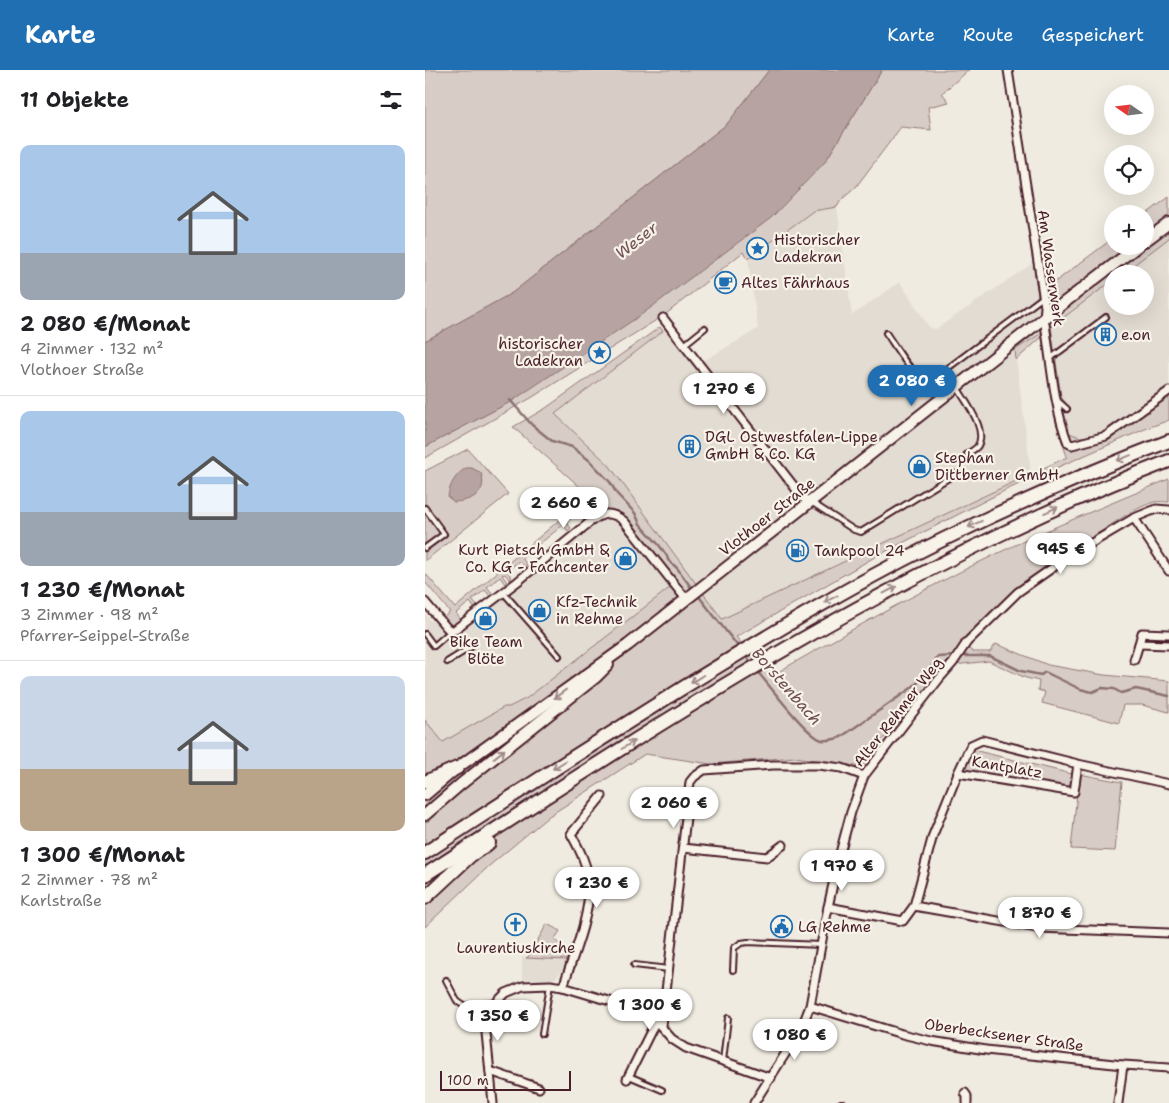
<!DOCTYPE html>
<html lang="de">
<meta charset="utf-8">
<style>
body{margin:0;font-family:"Shantell Sans",sans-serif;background:#f6f6f6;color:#202124;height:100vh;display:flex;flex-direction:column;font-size:19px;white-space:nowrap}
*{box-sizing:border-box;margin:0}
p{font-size:16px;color:#757577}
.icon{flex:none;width:28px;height:28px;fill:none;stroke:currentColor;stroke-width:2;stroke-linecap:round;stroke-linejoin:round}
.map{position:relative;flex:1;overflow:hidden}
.panel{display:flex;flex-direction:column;background:#fff;width:425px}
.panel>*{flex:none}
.needle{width:32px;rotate:284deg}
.buttons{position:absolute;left:679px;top:15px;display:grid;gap:10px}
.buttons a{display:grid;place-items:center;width:50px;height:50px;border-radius:50%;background:#fff;box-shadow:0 5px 20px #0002;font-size:25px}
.scale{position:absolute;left:15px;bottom:12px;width:131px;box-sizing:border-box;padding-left:5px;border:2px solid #4a1f2b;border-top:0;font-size:14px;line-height:18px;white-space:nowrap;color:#4a1f2b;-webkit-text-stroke:4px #f7f3e8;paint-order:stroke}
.price{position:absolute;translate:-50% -42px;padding:0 11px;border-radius:18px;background:#fff;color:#222;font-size:16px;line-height:32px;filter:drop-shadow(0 1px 2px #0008)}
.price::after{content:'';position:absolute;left:50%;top:30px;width:15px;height:11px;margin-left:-8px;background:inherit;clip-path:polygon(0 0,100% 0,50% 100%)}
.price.on{background:#1f6fb2;color:#fff}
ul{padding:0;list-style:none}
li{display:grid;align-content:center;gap:10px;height:265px;padding:0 20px}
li+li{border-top:1px solid #e0e0e0}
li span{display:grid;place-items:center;height:155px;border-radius:10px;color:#555}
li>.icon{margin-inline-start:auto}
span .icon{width:90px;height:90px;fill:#fffc;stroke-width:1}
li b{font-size:21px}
h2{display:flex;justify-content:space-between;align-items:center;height:60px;padding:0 20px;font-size:21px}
header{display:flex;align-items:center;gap:30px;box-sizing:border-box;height:70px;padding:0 25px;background:#1f6fb2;color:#fff}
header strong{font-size:24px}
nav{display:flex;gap:28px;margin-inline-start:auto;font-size:18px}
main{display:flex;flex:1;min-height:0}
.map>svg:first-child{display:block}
.built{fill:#e3dcd2}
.green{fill:#d8cdc6;stroke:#917678}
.water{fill:#b7a4a2;stroke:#8b6f72}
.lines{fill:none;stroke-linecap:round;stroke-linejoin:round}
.stream{stroke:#8b6f72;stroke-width:2.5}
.lane-casing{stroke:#4a1f2b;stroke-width:8}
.street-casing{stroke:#4a1f2b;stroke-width:11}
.secondary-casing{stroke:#4a1f2b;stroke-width:14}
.highway-casing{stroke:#4a1f2b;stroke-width:16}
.lane{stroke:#f7f3e8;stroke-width:4}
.street{stroke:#f7f3e8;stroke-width:7}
.secondary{stroke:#f7f3e8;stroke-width:10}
.highway{stroke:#f7f3e8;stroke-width:12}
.oneway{stroke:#a0898a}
.labels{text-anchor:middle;stroke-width:4.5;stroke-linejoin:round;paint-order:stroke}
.poi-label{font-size:15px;fill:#4a1f2b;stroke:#f7f3e8;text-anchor:start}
.street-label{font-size:15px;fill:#4a1f2b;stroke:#f7f3e8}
.water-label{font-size:16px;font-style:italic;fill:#704e55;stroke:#f7f3e8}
</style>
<header>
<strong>Karte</strong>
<nav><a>Karte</a><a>Route</a><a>Gespeichert</a></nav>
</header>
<main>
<section class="panel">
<h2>11 Objekte<svg class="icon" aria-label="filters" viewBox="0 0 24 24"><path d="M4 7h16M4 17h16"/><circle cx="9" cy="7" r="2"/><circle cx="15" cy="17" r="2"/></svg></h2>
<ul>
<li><span style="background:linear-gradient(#a9c7e8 70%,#9aa5b1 0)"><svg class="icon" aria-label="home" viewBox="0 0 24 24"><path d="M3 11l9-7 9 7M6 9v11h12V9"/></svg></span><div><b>2 080 €/Monat</b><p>4 Zimmer · 132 m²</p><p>Vlothoer Straße</p></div></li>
<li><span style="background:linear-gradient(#a9c7e8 65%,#9aa5b1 0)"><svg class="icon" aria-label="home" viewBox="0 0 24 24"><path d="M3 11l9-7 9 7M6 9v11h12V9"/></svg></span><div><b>1 230 €/Monat</b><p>3 Zimmer · 98 m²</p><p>Pfarrer-Seippel-Straße</p></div></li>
<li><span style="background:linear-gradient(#c9d6e8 60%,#b9a48a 0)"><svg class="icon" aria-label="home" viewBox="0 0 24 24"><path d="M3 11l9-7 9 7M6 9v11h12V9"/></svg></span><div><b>1 300 €/Monat</b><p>2 Zimmer · 78 m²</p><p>Karlstraße</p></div></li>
</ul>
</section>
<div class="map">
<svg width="744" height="1033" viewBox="0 0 744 1033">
<rect width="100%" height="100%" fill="#f0ebe0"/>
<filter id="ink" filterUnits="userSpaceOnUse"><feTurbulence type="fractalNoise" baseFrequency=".02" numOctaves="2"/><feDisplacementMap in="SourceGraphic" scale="10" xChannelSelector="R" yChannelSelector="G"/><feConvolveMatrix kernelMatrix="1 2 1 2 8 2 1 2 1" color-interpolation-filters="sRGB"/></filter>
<g filter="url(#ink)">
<g class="built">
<path d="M412,137L427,245L475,212L504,257L511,259L608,193L614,232L623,225L626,256L687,211L688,236H720V204H697L744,168V318L680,364L655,367L644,363L637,348L644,337L636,327L626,257L590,280L606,403L297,549L184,395L130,344L248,253L278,291L333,259L323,189L318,182L324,189L388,141Z"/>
<path d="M187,441L200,447L251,513L102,628L17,672L0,650V544L6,551L9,550L0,539V527L18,548L38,552L172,442Z"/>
<path d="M143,886L142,895L128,911L99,909L97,907V887L142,890Z"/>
</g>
<g class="green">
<path d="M0,0H344L302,54L87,223L0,271Z"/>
<path d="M457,0H544L517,23L524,32L503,37L506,60L476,57L430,118L416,130L412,137L388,141L323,189L318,182L241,244L106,328L0,388V377L87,331L400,92Z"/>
<path d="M590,16L620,213L626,215L687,169L688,176H720V145L744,127V168L697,204H688L687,211L626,257L636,327L644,337L637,348L644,363L655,367L680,364L744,318V350L720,359L583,419L448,488L311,567L346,606C417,565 489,524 563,488C622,459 683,435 744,409V432C739,432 734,431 729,432C707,439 688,454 669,466C621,498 574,530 535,572L548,582H565L571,574L623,595L679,605L744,611V642L717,635H698L694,653L617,633L620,622L613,620L614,611L601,608L564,591L529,595L521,593L511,608L458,669L437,697L370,687L286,694L220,684L124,746L64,796L0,857V650L18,672L79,637H84L102,628L251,513L200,447L187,441L172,442L159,451L152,443L141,452L146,458L143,461L138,455L113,475L118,482L115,484L110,478L97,488L102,495L100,497L94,491L82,501L87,508L85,510L80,504L77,505L82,512L80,514L75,507L62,517L68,524L65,526L60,520L47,530L53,537L50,539L45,532L31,543L37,552L31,555L23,554L18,548L25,542L0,512V503L30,538L164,425L88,357L121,338L235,257L238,261L130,344L184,395L297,549L642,387L631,352L617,267L591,290L590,280L626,257L623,225L614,232L582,18Z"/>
<path d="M43,379L83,424L0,491V401Z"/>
<path d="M544,679L651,705L649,722L534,703Z"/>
<path d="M654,704L697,712L690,781L646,779Z"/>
<path d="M122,854L135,861L129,870L137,875L134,878L143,886L142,890L101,888L103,887Z"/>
</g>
<g class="water">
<path d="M344,0H457L400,92L346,148L216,245L87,331L0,377V271L87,223L302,54Z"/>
<path d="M41,398H47L56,403C63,423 47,431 29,432L23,427C24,415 31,404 41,398Z"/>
</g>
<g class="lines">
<g class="stream">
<path d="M85,330L107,355L127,371L147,377L164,390L185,412L192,424L210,443L215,454L234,475L242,486L243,490L252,498L268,520"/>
<path d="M272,524L315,579"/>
<path d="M320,585L327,594"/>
<path d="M536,586H565L596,601L616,605L620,602L655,619L667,622L677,618L689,619L696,623L711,619L744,626"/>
<path d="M332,601C344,615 382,666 397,670C403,671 410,669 416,667L485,619L497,609L513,587L530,586"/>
</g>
<defs>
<g id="lane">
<path d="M461,263C469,274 487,307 500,309C505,310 510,307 515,304L618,227"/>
<path d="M259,275L280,258"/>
<path d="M626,288L681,247"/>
<path d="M532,317C540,331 564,361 552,377C550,379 545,382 542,384"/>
<path d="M633,331L642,339"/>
<path d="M386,432L429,460L436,462L530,404"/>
<path d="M0,438L19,464L0,478"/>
<path d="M78,522L134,586"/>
<path d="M0,564L9,576L27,560"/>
<path d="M22,592L46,577"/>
<path d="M209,895L244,899"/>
<path d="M308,900L309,878L316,873L323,872L396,875"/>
<path d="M21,910L32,931L39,936L71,933"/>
<path d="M117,964L125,915"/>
<path d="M298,991L303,948"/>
<path d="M204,1006L237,1020"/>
<path d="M416,1033H418"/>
</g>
<g id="street">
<path d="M583,0L620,237L619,248C626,288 628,335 643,373L647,375L681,366L744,321"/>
<path d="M238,248L378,428L386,432"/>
<path d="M709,448L744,501"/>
<path d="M0,532L22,558L25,560H29L92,512L165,452C178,443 185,440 199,451L261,529"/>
<path d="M744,564L717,563L714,574L744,575"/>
<path d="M709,590L714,574"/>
<path d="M653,694L649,722L533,703L546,675L557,670L653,694L744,714"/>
<path d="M258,778L342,787L358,775"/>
<path d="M489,836L613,858L744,863"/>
<path d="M403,837L478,851L489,836L508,765L533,703"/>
<path d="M138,917C148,886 165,847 164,815C163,796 155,780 146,764L177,726"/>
<path d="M385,936L477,964L506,971L561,980L698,995L744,998"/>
<path d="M237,956L263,730L265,712L269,707L279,700L348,695H393L417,698L439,706"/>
<path d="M65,1001L114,1018"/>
<path d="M202,1009L231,951"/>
<path d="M540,1023L542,1026V1033"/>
<path d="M68,1033L61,963L63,953L71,933L81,923L98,916L125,915L138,917L211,939L231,951L247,969L261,978L346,1008"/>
<path d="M329,1033L376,959L385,936L403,837L414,787L426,742L439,706L514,609L528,593L542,572L593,522L643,487L709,448L731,439L744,440"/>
<path d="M693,1033L698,995"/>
</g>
<g id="secondary">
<path d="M720,171L744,153"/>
<path d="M0,725L32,698L203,575L619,248L713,176"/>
<path d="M0,745L36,714L171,607L183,595"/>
</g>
<g id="highway">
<path d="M0,712L32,698"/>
<path d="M0,783C85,727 170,673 256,619C347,563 439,507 536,461C604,428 674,398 744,371"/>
<path d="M0,805C239,650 476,494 744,391"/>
<path d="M0,828L45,786L64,773"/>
</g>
</defs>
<use href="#lane" class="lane-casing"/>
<use href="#street" class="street-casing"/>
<use href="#secondary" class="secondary-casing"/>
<use href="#highway" class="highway-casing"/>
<use href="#lane" class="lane"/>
<use href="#street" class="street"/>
<use href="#secondary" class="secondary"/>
<use href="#highway" class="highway"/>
</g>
<defs><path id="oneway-shaft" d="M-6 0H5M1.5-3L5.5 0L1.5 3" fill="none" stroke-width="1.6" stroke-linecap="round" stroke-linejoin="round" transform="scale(1.25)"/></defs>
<g class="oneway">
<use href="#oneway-shaft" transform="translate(699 388) rotate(158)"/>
<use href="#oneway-shaft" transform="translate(626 440) rotate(-24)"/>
<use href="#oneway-shaft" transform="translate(550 454) rotate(155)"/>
<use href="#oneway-shaft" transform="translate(465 520) rotate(-28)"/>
<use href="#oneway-shaft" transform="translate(406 529) rotate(152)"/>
<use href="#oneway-shaft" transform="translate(272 609) rotate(148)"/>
<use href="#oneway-shaft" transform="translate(135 624) rotate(144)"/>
<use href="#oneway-shaft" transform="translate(203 675) rotate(-32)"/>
<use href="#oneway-shaft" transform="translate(74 684) rotate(-38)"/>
<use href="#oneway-shaft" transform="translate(134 695) rotate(148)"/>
</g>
</g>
<defs>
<symbol id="sight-ring" viewBox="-11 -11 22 22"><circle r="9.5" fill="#f7f3e8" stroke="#1f6fb2" stroke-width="1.5"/><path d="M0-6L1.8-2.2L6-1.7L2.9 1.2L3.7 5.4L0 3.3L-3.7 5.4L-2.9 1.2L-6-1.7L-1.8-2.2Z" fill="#1f6fb2"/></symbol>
<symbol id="cafe-ring" viewBox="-11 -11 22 22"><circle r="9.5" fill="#f7f3e8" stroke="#1f6fb2" stroke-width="1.5"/><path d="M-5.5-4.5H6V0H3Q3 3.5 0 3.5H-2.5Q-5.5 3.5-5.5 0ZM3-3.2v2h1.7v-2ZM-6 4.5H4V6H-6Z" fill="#1f6fb2"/></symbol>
<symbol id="building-ring" viewBox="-11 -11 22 22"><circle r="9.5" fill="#f7f3e8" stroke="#1f6fb2" stroke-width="1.5"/><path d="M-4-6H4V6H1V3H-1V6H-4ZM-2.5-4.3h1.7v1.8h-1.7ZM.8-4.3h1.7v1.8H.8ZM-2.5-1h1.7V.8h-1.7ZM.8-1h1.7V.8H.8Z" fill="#1f6fb2"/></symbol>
<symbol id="shop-ring" viewBox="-11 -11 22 22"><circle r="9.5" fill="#f7f3e8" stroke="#1f6fb2" stroke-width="1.5"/><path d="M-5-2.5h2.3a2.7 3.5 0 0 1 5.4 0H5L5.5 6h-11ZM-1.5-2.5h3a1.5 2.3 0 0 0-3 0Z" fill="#1f6fb2"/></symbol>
<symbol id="fuel-ring" viewBox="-11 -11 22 22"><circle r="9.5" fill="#f7f3e8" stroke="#1f6fb2" stroke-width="1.5"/><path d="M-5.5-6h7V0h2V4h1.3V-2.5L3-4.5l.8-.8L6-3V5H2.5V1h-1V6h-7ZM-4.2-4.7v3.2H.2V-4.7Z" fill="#1f6fb2"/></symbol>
<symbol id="church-ring" viewBox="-11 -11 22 22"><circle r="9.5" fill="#f7f3e8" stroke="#1f6fb2" stroke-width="1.5"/><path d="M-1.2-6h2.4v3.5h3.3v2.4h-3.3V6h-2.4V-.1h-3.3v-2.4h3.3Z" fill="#1f6fb2"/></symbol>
<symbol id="civic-ring" viewBox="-11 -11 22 22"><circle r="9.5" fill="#f7f3e8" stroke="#1f6fb2" stroke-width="1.5"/><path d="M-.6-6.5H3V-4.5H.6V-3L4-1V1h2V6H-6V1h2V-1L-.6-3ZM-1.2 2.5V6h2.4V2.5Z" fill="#1f6fb2"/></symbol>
</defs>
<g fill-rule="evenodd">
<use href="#sight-ring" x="320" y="166" width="25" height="25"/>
<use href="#cafe-ring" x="288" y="200" width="25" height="25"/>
<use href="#building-ring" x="668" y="252" width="25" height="25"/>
<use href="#sight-ring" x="162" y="270" width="25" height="25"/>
<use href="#building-ring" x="252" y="364" width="25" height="25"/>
<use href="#shop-ring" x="482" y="384" width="25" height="25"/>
<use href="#fuel-ring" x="360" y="468" width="25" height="25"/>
<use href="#shop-ring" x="188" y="476" width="25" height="25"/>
<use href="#shop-ring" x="102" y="528" width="25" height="25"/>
<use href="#shop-ring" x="48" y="536" width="25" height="25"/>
<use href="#church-ring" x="78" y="842" width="25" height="25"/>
<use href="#civic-ring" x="344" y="844" width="25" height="25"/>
</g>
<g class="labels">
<g class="poi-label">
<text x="349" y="175">Historischer<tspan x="349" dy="17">Ladekran</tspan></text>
<text x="316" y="218">Altes Fährhaus</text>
<text x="696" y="270">e.on</text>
<text x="158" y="279" text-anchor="end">historischer<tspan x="158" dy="17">Ladekran</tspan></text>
<text x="280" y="372">DGL Ostwestfalen-Lippe<tspan x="280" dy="17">GmbH &amp; Co. KG</tspan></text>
<text x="510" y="393">Stephan<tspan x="510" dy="17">Dittberner GmbH</tspan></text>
<text x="184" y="485" text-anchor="end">Kurt Pietsch GmbH &amp;<tspan x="184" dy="17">Co. KG - Fachcenter</tspan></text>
<text x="389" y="486">Tankpool 24</text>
<text x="131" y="537">Kfz-Technik<tspan x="131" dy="17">in Rehme</tspan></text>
<text x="61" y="577" text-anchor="middle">Bike Team<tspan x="61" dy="17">Blöte</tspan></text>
<text x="373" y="862">LG Rehme</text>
<text x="91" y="883" text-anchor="middle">Laurentiuskirche</text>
</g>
<g class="street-label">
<text transform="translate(626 198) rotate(82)" y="5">Am Wasserwerk</text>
<text transform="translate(342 447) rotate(-38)" y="5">Vlothoer Straße</text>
<text transform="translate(473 642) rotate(-52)" y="5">Alter Rehmer Weg</text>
<text transform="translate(582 697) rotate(10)" y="5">Kantplatz</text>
<text transform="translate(579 965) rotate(8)" y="5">Oberbecksener Straße</text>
</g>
<g class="water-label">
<text transform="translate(211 170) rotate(-38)" y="6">Weser</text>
<text transform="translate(362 616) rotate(49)" y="6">Borstenbach</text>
</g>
</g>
</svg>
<div class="buttons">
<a><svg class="needle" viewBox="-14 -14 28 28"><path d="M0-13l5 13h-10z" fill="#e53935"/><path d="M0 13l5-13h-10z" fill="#757577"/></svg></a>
<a><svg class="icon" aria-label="locate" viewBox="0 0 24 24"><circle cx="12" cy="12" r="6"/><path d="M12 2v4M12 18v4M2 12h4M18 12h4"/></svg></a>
<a>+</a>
<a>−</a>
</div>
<div class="scale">100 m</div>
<b class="price on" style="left:487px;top:337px">2 080 €</b>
<b class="price" style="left:299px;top:345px">1 270 €</b>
<b class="price" style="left:139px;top:459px">2 660 €</b>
<b class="price" style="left:636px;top:505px">945 €</b>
<b class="price" style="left:249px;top:759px">2 060 €</b>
<b class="price" style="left:417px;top:822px">1 970 €</b>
<b class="price" style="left:172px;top:839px">1 230 €</b>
<b class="price" style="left:615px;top:869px">1 870 €</b>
<b class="price" style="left:225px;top:961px">1 300 €</b>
<b class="price" style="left:73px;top:972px">1 350 €</b>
<b class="price" style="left:370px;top:991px">1 080 €</b>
</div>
</main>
